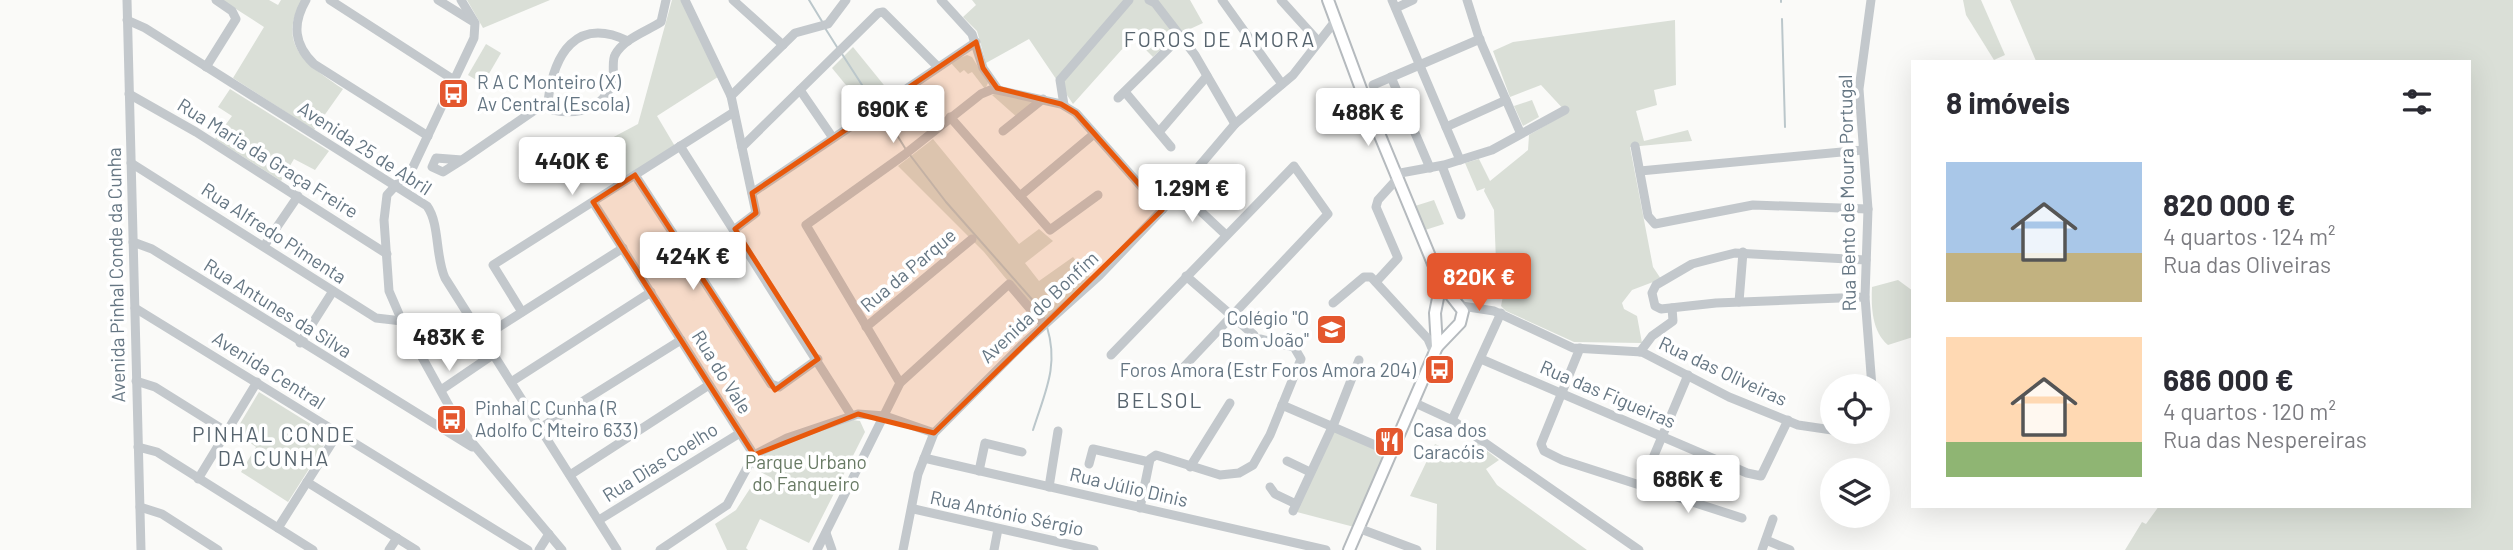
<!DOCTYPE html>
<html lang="pt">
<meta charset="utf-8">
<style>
body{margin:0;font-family:Barlow,sans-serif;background:#f7f7f7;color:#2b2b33;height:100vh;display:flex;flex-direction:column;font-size:26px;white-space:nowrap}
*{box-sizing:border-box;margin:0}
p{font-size:23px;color:#7c7c81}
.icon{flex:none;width:38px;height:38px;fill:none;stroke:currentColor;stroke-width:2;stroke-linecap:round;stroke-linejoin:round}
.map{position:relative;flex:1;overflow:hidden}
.sheet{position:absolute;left:1911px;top:60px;width:560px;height:448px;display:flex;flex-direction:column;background:#fff;border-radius:0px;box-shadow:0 7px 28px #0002}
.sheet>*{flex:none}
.tools{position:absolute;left:1820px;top:374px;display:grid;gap:14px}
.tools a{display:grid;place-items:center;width:70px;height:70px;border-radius:50%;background:#fff;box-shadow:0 7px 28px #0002;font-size:35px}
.price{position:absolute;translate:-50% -60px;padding:0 16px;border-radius:7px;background:#fff;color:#222;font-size:23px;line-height:46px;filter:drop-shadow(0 2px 4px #0008)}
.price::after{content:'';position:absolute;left:50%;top:42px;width:21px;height:16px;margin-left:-10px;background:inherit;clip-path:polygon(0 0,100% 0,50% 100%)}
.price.on{background:#e4572e;color:#fff}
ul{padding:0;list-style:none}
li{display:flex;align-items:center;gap:21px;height:175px;padding:0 35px}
li span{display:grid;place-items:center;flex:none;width:196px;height:140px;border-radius:0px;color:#555}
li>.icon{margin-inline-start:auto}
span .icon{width:84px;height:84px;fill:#fffc;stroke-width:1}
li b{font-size:30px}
h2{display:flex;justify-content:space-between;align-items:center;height:84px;padding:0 35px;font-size:30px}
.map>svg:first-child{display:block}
.green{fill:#dadfd7}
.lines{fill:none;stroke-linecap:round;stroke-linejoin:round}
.stream{stroke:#bbc7cb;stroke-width:2}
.major-casing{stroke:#b5babe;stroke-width:14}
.minor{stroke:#c3c8cc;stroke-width:9}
.major{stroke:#fff;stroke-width:10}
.marked{fill:#e8590c;fill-opacity:0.2;stroke:#e8590c;stroke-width:5;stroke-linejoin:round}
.labels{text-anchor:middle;stroke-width:7;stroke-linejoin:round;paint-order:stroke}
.poi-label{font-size:19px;fill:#657683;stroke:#fff;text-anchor:start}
.street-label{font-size:19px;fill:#657683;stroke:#fff}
.park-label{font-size:19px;fill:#687a64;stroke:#fff}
.neighbourhood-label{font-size:21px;letter-spacing:2px;fill:#57646e;stroke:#fff}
</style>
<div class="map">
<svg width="2513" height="550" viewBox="0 0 2513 550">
<rect width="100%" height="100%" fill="#fafaf8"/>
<g class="green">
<path d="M222,0H269L278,5L281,0H302C276,46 307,64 343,89L314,130L233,78L264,27Z"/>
<path d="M467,0H550L483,28Z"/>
<path d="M672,0H685L721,75L657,116L676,148L615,187L593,148L638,124Z"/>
<path d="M972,0H1190L1203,23L1175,36L1153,57L1133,37L1073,104L1029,39L986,63L977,31L963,17L976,5Z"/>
<path d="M1963,0H1981L2005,55L1994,60L1966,15Z"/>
<path d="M2010,0H2513V550H2125L2142,522L2146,524L2159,506H2469V61H2036Z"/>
<path d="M1675,20L1676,85L1654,90L1657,105L1636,111L1644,141L1688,130L1692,141L1630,147L1653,267L1661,279L1632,290L1622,303L1624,309L1637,316L1642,343L1574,342L1506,311L1501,306L1503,296L1497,288L1494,210L1484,191L1485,188L1477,191L1465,163L1479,159L1490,181L1528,150L1529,135L1567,113L1541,85L1510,97L1493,51L1513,42Z"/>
<path d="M486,44L501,53L483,84L468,75Z"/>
<path d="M853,47L892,95L868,112L832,68Z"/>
<path d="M967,55L972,57L988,83L985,89L972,72L968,74L964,70L960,73L950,62Z"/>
<path d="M230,89L329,151L315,170L294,159L281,181L215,139L232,116L218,107Z"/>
<path d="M999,92L1043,99L1019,119L992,95Z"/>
<path d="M1532,100L1539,117L1523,126L1514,106Z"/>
<path d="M933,139L1019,244L1039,229L1053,241L1025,263L1039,281L1073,257L1091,278L1044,325L984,252L898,166Z"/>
<path d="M1434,200L1444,224L1425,230L1415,206Z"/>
<path d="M1898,280L1913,291V337L1888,345C1872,332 1871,307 1872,287Z"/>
<path d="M259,392L330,436L288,502L241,472L256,447L235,432Z"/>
<path d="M853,420L860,421L865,432L809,543L760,519L746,548L748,550H727L715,524L736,510L751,487L764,493L772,478L753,468C771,438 822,430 853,420Z"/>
<path d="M1330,427L1391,452L1358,528L1293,511Z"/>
<path d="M1477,443L1499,460L1486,469L1497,485L1587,550H1436L1437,504L1410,496L1435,444L1469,459Z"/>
</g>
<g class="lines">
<g class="stream">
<path d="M809,0L823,23"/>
<path d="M1781,0V2"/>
<path d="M1782,19L1785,127"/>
<path d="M825,28L837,47"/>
<path d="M842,54L875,105"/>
<path d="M882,111L905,148"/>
<path d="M910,155L946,202L1037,305L1044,318"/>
<path d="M1033,430C1045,392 1059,366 1047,327"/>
</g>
<defs>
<g id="major">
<path d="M1328,0L1364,97L1441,283L1463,311L1460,323L1437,347"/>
<path d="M1349,550L1437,347L1435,313L1441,283"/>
</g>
</defs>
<use href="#major" class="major-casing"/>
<g class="minor">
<path d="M127,0L141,550"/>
<path d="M306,0C292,24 294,45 314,64L428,136"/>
<path d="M330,0L454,80"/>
<path d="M438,0L472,21"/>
<path d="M461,0L475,23L474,38L413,167L387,195L384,220L389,291L402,321L464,433L562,550"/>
<path d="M685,0L731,96L756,213L735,229"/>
<path d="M733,0L783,45"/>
<path d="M941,0L972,34L983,68L997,88"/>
<path d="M1149,0L1155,3L1195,55L1235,124"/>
<path d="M1222,0L1282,84"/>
<path d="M1281,0L1318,41"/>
<path d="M1392,0L1460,160"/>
<path d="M1467,0L1479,38L1520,132"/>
<path d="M1871,0L1859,89L1868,209L1865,297L1872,387"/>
<path d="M1396,8L1413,0"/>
<path d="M127,20L145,28L427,206C440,224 435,256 445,278L617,550"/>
<path d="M206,67L236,19L232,11L216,0"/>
<path d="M1391,77L1430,168"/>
<path d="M1373,85L1480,39"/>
<path d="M800,90L833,138"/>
<path d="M1125,92L1171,147"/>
<path d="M129,94L196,132L387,254"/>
<path d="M731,96L795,33L828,24L846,0"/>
<path d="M1118,98L1180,37"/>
<path d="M548,101L553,110C580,116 608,107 613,77C614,70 612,60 615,55C623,39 647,31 661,22L666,0"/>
<path d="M1064,105L1060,80L1129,0"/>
<path d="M950,117L1050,230L1098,195"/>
<path d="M1446,127L1506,100"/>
<path d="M1003,131L1043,99"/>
<path d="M1159,132L1207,76"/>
<path d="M680,146L851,415"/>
<path d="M1635,146L1648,216L1655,224L1753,205L1868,209"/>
<path d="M742,147L878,13L883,12L938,67"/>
<path d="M462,160L443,172L432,167L436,158L462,160L548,101C554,54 576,16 628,41"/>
<path d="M131,163L376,318L402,321"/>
<path d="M1442,166L1461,215"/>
<path d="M1640,171L1863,150"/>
<path d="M1395,174L1444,165L1492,150L1565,110"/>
<path d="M635,175L771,384L779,387L818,359"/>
<path d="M1179,191L1226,235"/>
<path d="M752,193L976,42"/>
<path d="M1020,196L1094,134"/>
<path d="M593,202L754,455"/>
<path d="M133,242L152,249L472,447"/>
<path d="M264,246L298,196"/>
<path d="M1186,276L1254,335"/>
<path d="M1376,282L1398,258L1376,207L1378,200L1397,179"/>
<path d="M1865,297L1716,303L1661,309L1655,306L1652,293L1656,285L1692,264L1735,253L1866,260"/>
<path d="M1739,302L1743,252"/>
<path d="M1333,303L1364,277H1371L1428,339L1434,353"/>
<path d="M1462,306L1494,311L1573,348L1642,352L1729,397L1798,425L1832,430"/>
<path d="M135,308L528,550"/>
<path d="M522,312L493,265L734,112"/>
<path d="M866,327L972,239"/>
<path d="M483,337L623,248"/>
<path d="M300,343L333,291"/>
<path d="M1580,348L1541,444L1544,451L1562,460L1742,518"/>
<path d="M1640,352L1652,336L1673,321L1672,308"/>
<path d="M1111,355L1294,166L1328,214L1179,372"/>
<path d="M1481,359L1747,473L1761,476L1788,420"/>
<path d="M136,381L155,387L227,432"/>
<path d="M511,382L651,292"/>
<path d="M900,383L806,225L904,155L981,94L993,89L1061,104L1076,113L1162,210"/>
<path d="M441,390L494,354"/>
<path d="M1413,402L1452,420L1639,550"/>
<path d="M1282,405L1391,452"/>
<path d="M1452,420L1501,313"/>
<path d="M540,428L681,340"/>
<path d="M1845,432H1862"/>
<path d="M138,447L157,452L313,550"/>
<path d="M924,458L1326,550"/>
<path d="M1287,461L1310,472"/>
<path d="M1089,464L1093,449L1149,462"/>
<path d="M1190,467L1230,403"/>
<path d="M979,471L985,443L1022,452"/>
<path d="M570,475L709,385"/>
<path d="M198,479L257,382"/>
<path d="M307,482L416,550"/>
<path d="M1642,484L1688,375"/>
<path d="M1049,487L1058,431"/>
<path d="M1270,487L1275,494L1296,504"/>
<path d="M140,507L162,514L218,550"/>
<path d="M1140,508L1150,459L1156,455L1220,475L1239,473L1253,465L1270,435L1301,359L1294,347L1260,339"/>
<path d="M914,509L1094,550"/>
<path d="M1293,511L1335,421L1359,360"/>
<path d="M599,520L740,433"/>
<path d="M278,528L338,433"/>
<path d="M1358,528L1417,550"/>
<path d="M826,533L832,550"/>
<path d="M1766,540L1790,550"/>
<path d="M389,550L397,538"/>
<path d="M539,550L549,534"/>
<path d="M660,550L727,505L754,455L787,438L858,414L885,416L934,433"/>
<path d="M817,550L900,383L1009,284L1044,325"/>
<path d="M903,550L918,474L934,433L1022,345L1099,276L1162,210L1235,124L1293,75L1336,20"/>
<path d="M994,550L998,529"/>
<path d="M1762,550L1773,519"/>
</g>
<use href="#major" class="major"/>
</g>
<path class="marked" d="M976,42L983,68L997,88L1061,104L1076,113L1162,210L934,433L858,414L754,455L593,202L635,175L775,390L818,359L735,229L756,213L752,193Z"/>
<defs>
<symbol id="bus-square" viewBox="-11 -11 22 22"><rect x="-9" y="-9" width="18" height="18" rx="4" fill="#e4572e" stroke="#fff"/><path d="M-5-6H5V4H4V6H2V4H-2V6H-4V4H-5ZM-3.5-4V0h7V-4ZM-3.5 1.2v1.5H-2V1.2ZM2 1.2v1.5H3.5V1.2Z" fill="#fff"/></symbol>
<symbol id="school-square" viewBox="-11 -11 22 22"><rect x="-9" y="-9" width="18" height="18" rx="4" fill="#e4572e" stroke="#fff"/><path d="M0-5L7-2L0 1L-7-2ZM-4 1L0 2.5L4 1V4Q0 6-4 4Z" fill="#fff"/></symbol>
<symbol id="restaurant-square" viewBox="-11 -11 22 22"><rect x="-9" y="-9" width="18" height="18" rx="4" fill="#e4572e" stroke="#fff"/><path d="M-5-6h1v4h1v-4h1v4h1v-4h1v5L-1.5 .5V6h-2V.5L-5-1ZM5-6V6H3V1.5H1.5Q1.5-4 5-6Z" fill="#fff"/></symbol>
</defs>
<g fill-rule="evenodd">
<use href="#bus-square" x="436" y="76" width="35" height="35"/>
<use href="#school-square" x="1314" y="312" width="35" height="35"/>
<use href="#bus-square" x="1422" y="352" width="35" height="35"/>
<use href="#bus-square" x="434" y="402" width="35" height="35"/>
<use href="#restaurant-square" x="1372" y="424" width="35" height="35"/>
</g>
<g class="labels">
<g class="poi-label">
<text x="477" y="89">R A C Monteiro (X)<tspan x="477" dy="22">Av Central (Escola)</tspan></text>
<text x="1309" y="325" text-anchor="end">Colégio "O<tspan x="1309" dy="22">Bom João"</tspan></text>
<text x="1416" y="377" text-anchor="end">Foros Amora (Estr Foros Amora 204)</text>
<text x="475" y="415">Pinhal C Cunha (R<tspan x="475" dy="22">Adolfo C Mteiro 633)</tspan></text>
<text x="1413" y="437">Casa dos<tspan x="1413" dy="22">Caracóis</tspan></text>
</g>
<g class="street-label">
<text transform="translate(365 148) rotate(33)" y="7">Avenida 25 de Abril</text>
<text transform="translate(268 158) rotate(32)" y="7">Rua Maria da Graça Freire</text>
<text transform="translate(1847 193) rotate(-91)" y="7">Rua Bento de Moura Portugal</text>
<text transform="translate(274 233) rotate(33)" y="7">Rua Alfredo Pimenta</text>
<text transform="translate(908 270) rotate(-40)" y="7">Rua da Parque</text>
<text transform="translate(116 275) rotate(-91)" y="7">Avenida Pinhal Conde da Cunha</text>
<text transform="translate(1039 307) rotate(-43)" y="7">Avenida do Bonfim</text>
<text transform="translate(278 308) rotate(32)" y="7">Rua Antunes da Silva</text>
<text transform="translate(269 370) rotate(32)" y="7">Avenida Central</text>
<text transform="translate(1723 371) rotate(25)" y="7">Rua das Oliveiras</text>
<text transform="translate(722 372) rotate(58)" y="7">Rua do Vale</text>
<text transform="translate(1608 394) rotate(23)" y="7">Rua das Figueiras</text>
<text transform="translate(660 462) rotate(-32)" y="7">Rua Dias Coelho</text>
<text transform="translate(1129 487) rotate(13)" y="7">Rua Júlio Dinis</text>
<text transform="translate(1007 513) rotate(12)" y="7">Rua António Sérgio</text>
</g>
<g class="park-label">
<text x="806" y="469">Parque Urbano<tspan x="806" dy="22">do Fanqueiro</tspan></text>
</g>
<g class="neighbourhood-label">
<text x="1220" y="47">FOROS DE AMORA</text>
<text x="1160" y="408">BELSOL</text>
<text x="274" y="442">PINHAL CONDE<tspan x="274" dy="24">DA CUNHA</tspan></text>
</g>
</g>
</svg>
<div class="tools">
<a><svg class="icon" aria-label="locate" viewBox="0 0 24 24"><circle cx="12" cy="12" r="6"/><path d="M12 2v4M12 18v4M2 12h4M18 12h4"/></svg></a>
<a><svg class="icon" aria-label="layers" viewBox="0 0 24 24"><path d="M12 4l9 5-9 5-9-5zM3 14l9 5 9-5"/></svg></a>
</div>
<b class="price" style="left:893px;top:145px">690K €</b>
<b class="price" style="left:1368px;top:148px">488K €</b>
<b class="price" style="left:572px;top:197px">440K €</b>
<b class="price" style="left:1192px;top:224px">1.29M €</b>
<b class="price" style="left:693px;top:292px">424K €</b>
<b class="price on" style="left:1479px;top:313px">820K €</b>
<b class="price" style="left:449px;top:373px">483K €</b>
<b class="price" style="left:1688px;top:515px">686K €</b>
<section class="sheet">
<h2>8 imóveis<svg class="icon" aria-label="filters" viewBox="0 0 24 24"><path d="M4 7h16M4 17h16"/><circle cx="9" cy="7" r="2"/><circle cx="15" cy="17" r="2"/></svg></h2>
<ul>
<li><span style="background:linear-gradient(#a9c7e8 65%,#c2b280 0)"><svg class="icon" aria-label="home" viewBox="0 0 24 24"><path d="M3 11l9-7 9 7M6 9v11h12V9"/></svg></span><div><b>820 000 €</b><p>4 quartos · 124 m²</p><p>Rua das Oliveiras</p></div></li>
<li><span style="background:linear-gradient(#ffd9b3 75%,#8fb573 0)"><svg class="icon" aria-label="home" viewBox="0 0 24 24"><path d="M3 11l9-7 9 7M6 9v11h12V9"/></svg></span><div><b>686 000 €</b><p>4 quartos · 120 m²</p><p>Rua das Nespereiras</p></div></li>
</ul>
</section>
</div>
